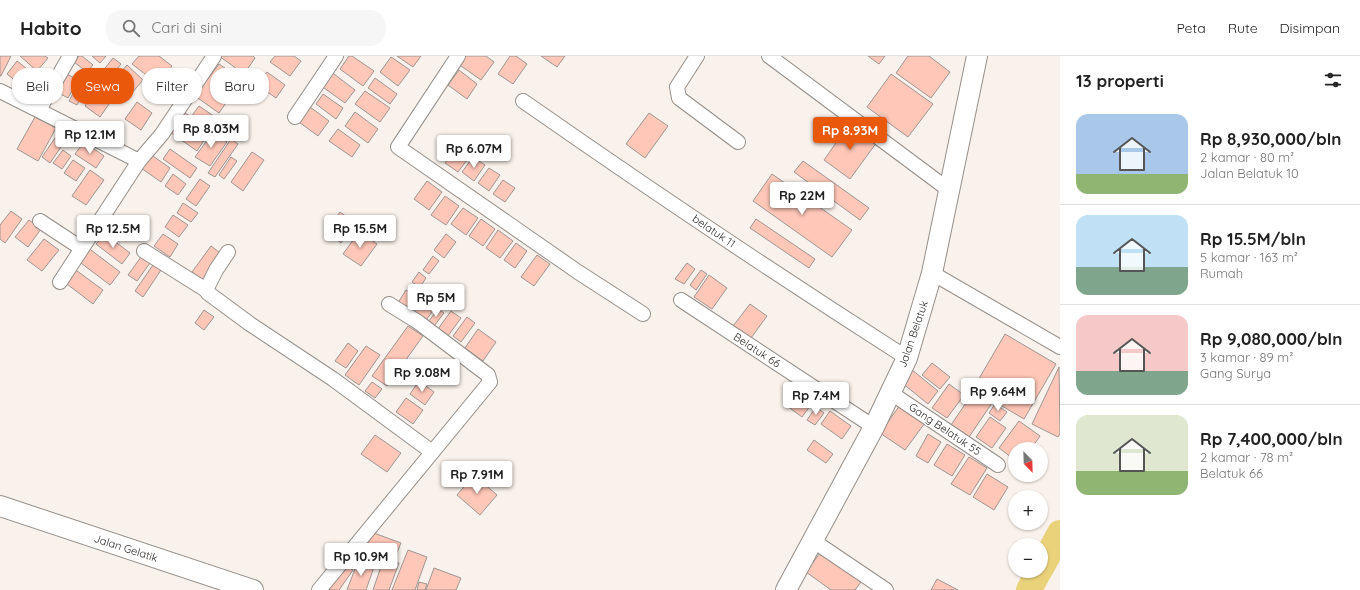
<!DOCTYPE html>
<html lang="id">
<meta charset="utf-8">
<style>
body{margin:0;font-family:Quicksand,sans-serif;background:#f6f6f6;color:#222;height:100vh;display:flex;flex-direction:column;font-size:15px;white-space:nowrap}
*{box-sizing:border-box;margin:0}
p{font-size:13px;color:#767676}
.icon{flex:none;width:22px;height:22px;fill:none;stroke:currentColor;stroke-width:2;stroke-linecap:round;stroke-linejoin:round}
.map{position:relative;flex:1;overflow:hidden}
.drawer{display:flex;flex-direction:column;background:#fff;width:300px}
.drawer>*{flex:none}
.guide{position:absolute;left:12px;top:12px;width:380px;height:36px;display:flex;gap:8px}
.needle{width:26px;rotate:157deg}
.tools{position:absolute;left:1008px;top:386px;display:grid;gap:8px}
.tools a{display:grid;place-items:center;width:40px;height:40px;border-radius:50%;background:#fff;box-shadow:0 1px 3px #0004;font-size:20px}
.price{position:absolute;translate:-50% -34px;padding:0 9px;border-radius:4px;background:#fff;color:#222;font-size:13px;line-height:26px;filter:drop-shadow(0 1px 2px #0008)}
.price::after{content:'';position:absolute;left:50%;top:24px;width:12px;height:9px;margin-left:-6px;background:inherit;clip-path:polygon(0 0,100% 0,50% 100%)}
.price.selected{background:#ea580c;color:#fff}
ul{padding:0;list-style:none}
li{display:flex;align-items:center;gap:12px;height:100px;padding:0 16px}
li+li{border-top:1px solid #e0e0e0}
li span{display:grid;place-items:center;flex:none;width:112px;height:80px;border-radius:12px;color:#555}
li>.icon{margin-inline-start:auto}
span .icon{width:48px;height:48px;fill:#fffc;stroke-width:1}
li b{font-size:17px}
h2{display:flex;justify-content:space-between;align-items:center;height:48px;padding:0 16px;font-size:17px}
.pill{padding:0 14px;border-radius:16px;background:#fff;box-shadow:0 1px 3px #0004;font-size:14px;line-height:36px}
.pill.selected{background:#ea580c;color:#fff}
header{display:flex;align-items:center;gap:24px;box-sizing:border-box;height:56px;padding:0 20px;background:#fff;border-bottom:1px solid #e0e0e0}
header strong{font-size:19px}
nav{display:flex;gap:22px;margin-inline-start:auto;font-size:14px}
.search{width:280px;height:36px;background:#f6f6f6;display:flex;align-items:center;gap:10px;box-sizing:border-box;padding:0 14px;border-radius:16px;color:#767676;font-size:15px}
main{display:flex;flex:1;min-height:0}
.map>svg:first-child{display:block}
.lines{fill:none;stroke-linecap:round;stroke-linejoin:round}
.river{stroke:#e9d279;stroke-width:26}
.building{fill:#ffc7b8;stroke:#9e9592}
.street-casing{stroke:#968f8a;stroke-width:16}
.secondary-casing{stroke:#968f8a;stroke-width:22}
.street{stroke:#fff;stroke-width:14}
.secondary{stroke:#fff;stroke-width:20}
.labels{text-anchor:middle;stroke-width:3;stroke-linejoin:round;paint-order:stroke}
.street-label{font-size:11px;fill:#2c2927;stroke:#fff}
</style>
<header>
<strong>Habito</strong>
<div class="search"><svg class="icon" aria-label="search" viewBox="0 0 24 24"><circle cx="10" cy="10" r="6"/><path d="M15 15l6 6"/></svg>Cari di sini</div>
<nav><a>Peta</a><a>Rute</a><a>Disimpan</a></nav>
</header>
<main>
<div class="map">
<svg width="1060" height="534" viewBox="0 0 1060 534">
<rect width="100%" height="100%" fill="#f9f1eb"/>
<g class="lines">
<g class="river">
<path d="M1041,512L1060,477"/>
<path d="M1029,534L1039,515"/>
</g>
</g>
<g class="building">
<path d="M0,0H11L1,20H0Z"/>
<path d="M20,0H45L48,2L37,15Z"/>
<path d="M79,0H82L93,9L87,16L74,6Z"/>
<path d="M92,0H106L100,7Z"/>
<path d="M139,0H159L172,10L158,28L132,8Z"/>
<path d="M219,0H253L255,2L244,18Z"/>
<path d="M275,0H294L301,5L290,20L270,6Z"/>
<path d="M349,0H352L374,15L363,30L340,13Z"/>
<path d="M397,0H421L413,11Z"/>
<path d="M462,0H486L494,6L481,24L457,7Z"/>
<path d="M510,0H516L527,8L513,28L498,18Z"/>
<path d="M541,0H565L557,11Z"/>
<path d="M868,0H885L879,8Z"/>
<path d="M908,0H929L950,16L931,42L896,17Z"/>
<path d="M391,1L410,14L398,30L380,16Z"/>
<path d="M113,2L121,8L110,22L102,16Z"/>
<path d="M17,5L36,20L26,33L7,18Z"/>
<path d="M219,8L242,24L219,57L195,40Z"/>
<path d="M127,9L143,24L131,38L114,24Z"/>
<path d="M459,14L477,28L467,43L448,29Z"/>
<path d="M330,15L355,34L345,47L320,29Z"/>
<path d="M267,16L285,29L276,42L257,29Z"/>
<path d="M67,18L78,24L68,42L57,36Z"/>
<path d="M891,18L933,48L908,81L867,51Z"/>
<path d="M375,22L397,38L390,48L368,32Z"/>
<path d="M79,26L87,30L77,49L69,45Z"/>
<path d="M101,27L116,38L100,61L85,50Z"/>
<path d="M365,35L390,52L380,66L355,48Z"/>
<path d="M323,38L343,52L336,63L316,48Z"/>
<path d="M137,46L152,57L141,74L125,63Z"/>
<path d="M199,50L218,63L197,95L167,74L181,54L191,61Z"/>
<path d="M310,51L329,65L318,80L299,66Z"/>
<path d="M355,56L378,73L368,87L345,70Z"/>
<path d="M649,57L668,70L645,102L626,88Z"/>
<path d="M35,61L56,72L38,105L17,93Z"/>
<path d="M850,67L877,86L850,123L824,104Z"/>
<path d="M338,73L360,89L352,101L329,85Z"/>
<path d="M213,76L227,86L210,110L195,101Z"/>
<path d="M55,82L63,88L50,107L42,101Z"/>
<path d="M231,83L238,88L215,121L208,117Z"/>
<path d="M84,86L104,100L96,112L75,98Z"/>
<path d="M460,87L473,96L458,116L445,107Z"/>
<path d="M170,93L197,112L190,122L163,103Z"/>
<path d="M63,94L71,100L62,113L53,107Z"/>
<path d="M252,96L264,104L243,135L231,126Z"/>
<path d="M150,98L170,112L161,126L141,112Z"/>
<path d="M231,101L237,105L224,123L219,119Z"/>
<path d="M473,101L485,109L474,125L462,116Z"/>
<path d="M73,104L85,112L76,125L64,117Z"/>
<path d="M803,105L869,152L860,164L794,116Z"/>
<path d="M489,112L500,119L489,135L478,127Z"/>
<path d="M90,114L104,124L86,149L72,140Z"/>
<path d="M173,118L186,128L178,139L165,130Z"/>
<path d="M772,118L852,174L832,201L753,145Z"/>
<path d="M200,123L210,130L196,150L186,143Z"/>
<path d="M503,124L515,132L505,146L493,138Z"/>
<path d="M427,125L442,136L429,154L414,143Z"/>
<path d="M445,140L459,150L446,169L431,159Z"/>
<path d="M183,147L198,157L191,166L177,157Z"/>
<path d="M463,152L478,162L466,179L451,168Z"/>
<path d="M11,155L22,163L5,187L0,183V169Z"/>
<path d="M340,156L355,167L341,187L326,176Z"/>
<path d="M173,159L188,169L179,181L165,171Z"/>
<path d="M481,163L495,173L483,190L469,180Z"/>
<path d="M756,163L815,203L809,212L750,172Z"/>
<path d="M29,164L41,173L28,191L15,181Z"/>
<path d="M498,174L513,185L500,202L486,192Z"/>
<path d="M359,176L377,188L361,210L343,198Z"/>
<path d="M105,178L130,197L122,208L96,188Z"/>
<path d="M163,178L178,188L170,201L154,190Z"/>
<path d="M446,178L456,186L444,202L434,194Z"/>
<path d="M44,183L59,194L42,215L27,204Z"/>
<path d="M516,187L527,195L515,212L504,204Z"/>
<path d="M211,190L224,200L205,225L192,216Z"/>
<path d="M87,191L120,216L110,229L77,204Z"/>
<path d="M537,199L550,208L534,230L521,221Z"/>
<path d="M433,200L439,205L429,218L423,214Z"/>
<path d="M141,201L150,207L137,225L128,219Z"/>
<path d="M687,207L695,213L684,228L675,223Z"/>
<path d="M153,209L161,214L143,241L135,235Z"/>
<path d="M73,212L103,234L93,248L63,225Z"/>
<path d="M701,214L707,218L696,234L690,229Z"/>
<path d="M419,216L426,222L420,231L412,226Z"/>
<path d="M709,219L727,232L712,253L694,241Z"/>
<path d="M406,234L415,240L404,255L396,250Z"/>
<path d="M425,241L437,249L424,267L412,259Z"/>
<path d="M750,248L767,260L751,282L733,270Z"/>
<path d="M438,253L444,257L434,270L428,266Z"/>
<path d="M204,254L214,261L204,274L195,267Z"/>
<path d="M451,255L461,262L445,284L435,277Z"/>
<path d="M467,261L475,267L461,286L453,280Z"/>
<path d="M408,270L423,280L387,330L372,320Z"/>
<path d="M478,273L496,286L483,305L465,292Z"/>
<path d="M1005,278L1056,308L1024,363L973,333Z"/>
<path d="M348,287L358,295L346,312L335,305Z"/>
<path d="M366,290L380,299L359,329L345,319Z"/>
<path d="M932,307L950,321L940,333L922,319Z"/>
<path d="M1059,311L1060,378L1058,381L1032,368Z"/>
<path d="M911,313L938,335L928,348L901,326Z"/>
<path d="M419,325L434,336L425,349L410,338Z"/>
<path d="M372,326L382,333L375,342L365,335Z"/>
<path d="M949,328L964,339L947,362L932,352Z"/>
<path d="M794,332L813,346L802,361L783,347Z"/>
<path d="M974,335L992,347L969,381L951,369Z"/>
<path d="M406,342L423,354L413,368L396,356Z"/>
<path d="M995,348L1007,356L1000,365L989,357Z"/>
<path d="M900,349L925,367L905,394L880,377Z"/>
<path d="M816,351L824,357L815,369L807,364Z"/>
<path d="M830,355L851,370L842,383L821,368Z"/>
<path d="M990,361L1006,372L992,392L976,381Z"/>
<path d="M1019,365L1040,380L1031,393H1015V404L999,392Z"/>
<path d="M928,378L941,386L928,407L916,400Z"/>
<path d="M375,379L401,397L387,416L361,398Z"/>
<path d="M814,384L833,398L826,407L807,394Z"/>
<path d="M947,388L965,399L952,420L934,409Z"/>
<path d="M969,401L987,412L970,439L951,428Z"/>
<path d="M987,418L1008,431L994,454L973,441Z"/>
<path d="M474,419L497,439L480,459L457,439Z"/>
<path d="M371,476L401,487L395,501L365,490Z"/>
<path d="M408,494L427,501L415,534H392Z"/>
<path d="M820,497L861,526L855,534H831L806,516Z"/>
<path d="M384,502L399,507L389,534H373Z"/>
<path d="M358,505L374,511L366,534H347Z"/>
<path d="M343,507L353,514L339,534H325Z"/>
<path d="M434,512L461,522L456,534H426Z"/>
<path d="M937,523L958,534H931Z"/>
<path d="M419,526L427,528L425,534H417Z"/>
</g>
<g class="lines">
<defs>
<g id="street">
<path d="M458,0L398,91L578,216L643,258"/>
<path d="M697,0L677,31L679,42L738,86"/>
<path d="M769,0L949,134"/>
<path d="M0,35L139,105"/>
<path d="M523,45C649,133 777,219 907,302"/>
<path d="M39,54L70,0"/>
<path d="M295,61L336,0"/>
<path d="M40,165L81,192"/>
<path d="M144,195L206,234"/>
<path d="M228,196L216,214L206,234L208,237L250,268L333,323L432,396"/>
<path d="M932,217L1060,291"/>
<path d="M60,226L139,105L162,78L214,0"/>
<path d="M681,244L874,371"/>
<path d="M891,337L998,409"/>
<path d="M812,484L886,534"/>
<path d="M319,534L490,326L488,319L418,266L389,248"/>
</g>
<g id="secondary">
<path d="M0,450L253,534"/>
<path d="M786,534L874,371L907,302L932,217L977,0"/>
</g>
</defs>
<use href="#street" class="street-casing"/>
<use href="#secondary" class="secondary-casing"/>
<use href="#street" class="street"/>
<use href="#secondary" class="secondary"/>
</g>
<g class="labels">
<g class="street-label">
<text transform="translate(714 175) rotate(34)" y="4">belatuk 11</text>
<text transform="translate(913 278) rotate(-71)" y="4">Jalan Belatuk</text>
<text transform="translate(757 294) rotate(33)" y="4">Belatuk 66</text>
<text transform="translate(945 373) rotate(34)" y="4">Gang Belatuk 55</text>
<text transform="translate(126 492) rotate(18)" y="4">Jalan Gelatik</text>
</g>
</g>
</svg>
<div class="tools">
<a><svg class="needle" viewBox="-14 -14 28 28"><path d="M0-13l5 13h-10z" fill="#e53935"/><path d="M0 13l5-13h-10z" fill="#767676"/></svg></a>
<a>+</a>
<a>−</a>
</div>
<b class="price" style="left:211px;top:93px">Rp 8.03M</b>
<b class="price selected" style="left:850px;top:95px">Rp 8.93M</b>
<b class="price" style="left:90px;top:99px">Rp 12.1M</b>
<b class="price" style="left:474px;top:113px">Rp 6.07M</b>
<b class="price" style="left:802px;top:160px">Rp 22M</b>
<b class="price" style="left:113px;top:193px">Rp 12.5M</b>
<b class="price" style="left:360px;top:193px">Rp 15.5M</b>
<b class="price" style="left:436px;top:262px">Rp 5M</b>
<b class="price" style="left:422px;top:337px">Rp 9.08M</b>
<b class="price" style="left:998px;top:356px">Rp 9.64M</b>
<b class="price" style="left:816px;top:360px">Rp 7.4M</b>
<b class="price" style="left:477px;top:439px">Rp 7.91M</b>
<b class="price" style="left:361px;top:521px">Rp 10.9M</b>
<div class="guide">
<a class="pill">Beli</a>
<a class="pill selected">Sewa</a>
<a class="pill">Filter</a>
<a class="pill">Baru</a>
</div>
</div>
<section class="drawer">
<h2>13 properti<svg class="icon" aria-label="filters" viewBox="0 0 24 24"><path d="M4 7h16M4 17h16"/><circle cx="9" cy="7" r="2"/><circle cx="15" cy="17" r="2"/></svg></h2>
<ul>
<li><span style="background:linear-gradient(#a9c7e8 75%,#8fb573 0)"><svg class="icon" aria-label="home" viewBox="0 0 24 24"><path d="M3 11l9-7 9 7M6 9v11h12V9"/></svg></span><div><b>Rp 8,930,000/bln</b><p>2 kamar · 80 m²</p><p>Jalan Belatuk 10</p></div></li>
<li><span style="background:linear-gradient(#bfe0f5 65%,#7fa58c 0)"><svg class="icon" aria-label="home" viewBox="0 0 24 24"><path d="M3 11l9-7 9 7M6 9v11h12V9"/></svg></span><div><b>Rp 15.5M/bln</b><p>5 kamar · 163 m²</p><p>Rumah</p></div></li>
<li><span style="background:linear-gradient(#f6c9c9 70%,#7fa58c 0)"><svg class="icon" aria-label="home" viewBox="0 0 24 24"><path d="M3 11l9-7 9 7M6 9v11h12V9"/></svg></span><div><b>Rp 9,080,000/bln</b><p>3 kamar · 89 m²</p><p>Gang Surya</p></div></li>
<li><span style="background:linear-gradient(#dfe7d0 70%,#8fb573 0)"><svg class="icon" aria-label="home" viewBox="0 0 24 24"><path d="M3 11l9-7 9 7M6 9v11h12V9"/></svg></span><div><b>Rp 7,400,000/bln</b><p>2 kamar · 78 m²</p><p>Belatuk 66</p></div></li>
</ul>
</section>
</main>
